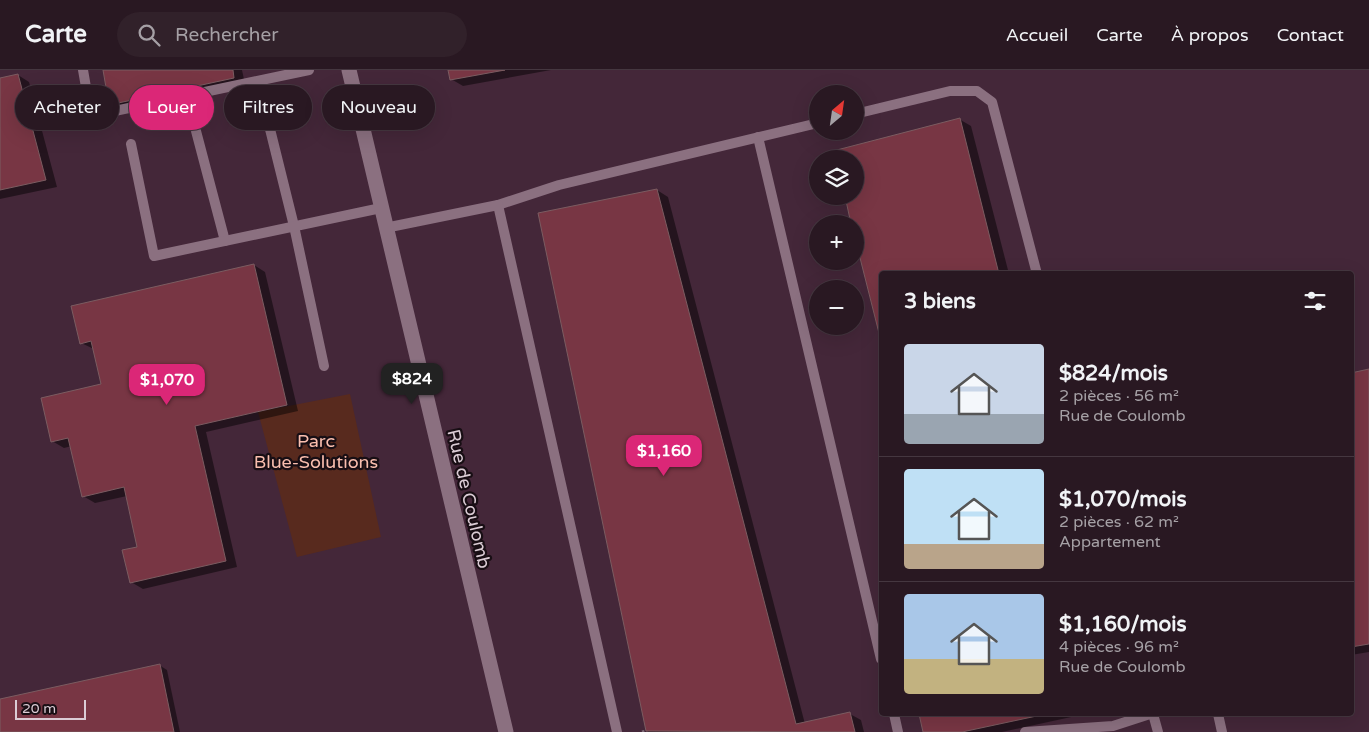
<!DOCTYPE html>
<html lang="fr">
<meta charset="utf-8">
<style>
body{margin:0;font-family:"Varela Round",sans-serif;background:#31212a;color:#f1f3f6;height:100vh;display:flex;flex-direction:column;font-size:19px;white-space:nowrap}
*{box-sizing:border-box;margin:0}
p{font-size:16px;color:#a5a0a5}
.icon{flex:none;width:28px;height:28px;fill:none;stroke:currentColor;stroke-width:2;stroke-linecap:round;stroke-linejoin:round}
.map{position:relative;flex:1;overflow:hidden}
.drawer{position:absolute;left:879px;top:201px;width:475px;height:445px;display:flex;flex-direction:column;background:#291822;border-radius:5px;box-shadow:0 5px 20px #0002,0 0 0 1px #453740}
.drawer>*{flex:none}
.guide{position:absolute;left:15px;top:15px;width:475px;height:45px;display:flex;gap:10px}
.needle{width:32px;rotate:29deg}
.buttons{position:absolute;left:809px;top:15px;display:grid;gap:10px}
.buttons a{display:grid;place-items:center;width:55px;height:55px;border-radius:50%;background:#291822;box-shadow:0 5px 20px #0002,0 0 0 1px #453740;font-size:25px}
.scale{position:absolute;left:15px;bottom:12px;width:71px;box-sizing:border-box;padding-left:5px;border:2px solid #dbccd5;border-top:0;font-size:14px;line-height:18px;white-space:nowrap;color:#dbccd5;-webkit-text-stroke:4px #180e14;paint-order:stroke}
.price{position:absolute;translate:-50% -42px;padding:0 11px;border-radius:10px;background:#db2777;color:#fff;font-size:16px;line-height:32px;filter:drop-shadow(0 1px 2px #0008)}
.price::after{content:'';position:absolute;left:50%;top:30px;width:15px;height:11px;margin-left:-8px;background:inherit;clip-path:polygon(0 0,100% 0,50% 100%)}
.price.selected{background:#222;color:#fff}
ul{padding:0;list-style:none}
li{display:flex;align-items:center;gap:15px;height:125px;padding:0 25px}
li+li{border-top:1px solid #453740}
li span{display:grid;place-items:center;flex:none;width:140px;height:100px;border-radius:5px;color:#555}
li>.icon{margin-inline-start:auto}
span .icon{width:60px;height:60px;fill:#fffc;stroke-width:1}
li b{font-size:21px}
h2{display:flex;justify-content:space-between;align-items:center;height:60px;padding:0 25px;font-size:21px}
.tag{padding:0 18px;border-radius:22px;background:#291822;box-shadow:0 5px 20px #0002,0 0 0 1px #453740;font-size:18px;line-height:45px}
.tag.selected{background:#db2777;color:#fff}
header{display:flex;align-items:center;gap:30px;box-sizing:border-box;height:70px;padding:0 25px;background:#291822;border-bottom:1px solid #453740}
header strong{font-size:24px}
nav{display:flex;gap:28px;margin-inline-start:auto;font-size:18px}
.search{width:350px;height:45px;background:#31212a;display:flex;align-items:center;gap:12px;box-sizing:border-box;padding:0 18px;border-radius:28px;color:#a5a0a5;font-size:19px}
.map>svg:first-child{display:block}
.built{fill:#442739;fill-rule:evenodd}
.green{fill:#582a1e}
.shadow{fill:#0007}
.building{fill:#783644;stroke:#7b5c61}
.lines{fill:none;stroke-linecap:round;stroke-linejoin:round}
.path{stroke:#7f6b77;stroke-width:3;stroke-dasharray:2.5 2.5;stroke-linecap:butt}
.lane{stroke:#8b7080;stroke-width:10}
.street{stroke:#8b7080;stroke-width:15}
.labels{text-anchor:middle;stroke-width:4.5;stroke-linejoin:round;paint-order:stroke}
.park-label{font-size:18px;fill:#fabeae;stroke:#180e14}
.street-label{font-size:18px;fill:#dbccd5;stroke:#180e14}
</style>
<header>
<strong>Carte</strong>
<div class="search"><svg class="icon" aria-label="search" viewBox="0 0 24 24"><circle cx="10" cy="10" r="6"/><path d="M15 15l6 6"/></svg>Rechercher</div>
<nav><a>Accueil</a><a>Carte</a><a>À propos</a><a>Contact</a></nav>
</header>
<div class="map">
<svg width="1369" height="662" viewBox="0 0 1369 662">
<rect width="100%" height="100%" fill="#37202e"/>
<path class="built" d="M0,0H1369V662H0ZM818,24H855V61H818ZM818,89H855V126H818ZM818,154H855V191H818ZM881,204H1351V644H881ZM818,219H855V256H818Z"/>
<path class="green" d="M350,324L381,467L297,487L258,342Z"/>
<g class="shadow">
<path d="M105,0H242L245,14L122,41L110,34Z"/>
<path d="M449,0H551L463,16L451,9Z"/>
<path d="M18,5L29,12L57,117L0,129V10Z"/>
<path d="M959,49L971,56L1009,204H881V266L855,163V126Z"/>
<path d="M657,120L668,127L805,654L850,644L861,650L864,662H648L540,144Z"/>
<path d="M254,195L265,202L298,341L206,362L237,497L143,519L131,512L139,478L127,426L95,433L83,426L72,376L64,378L52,371L103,315L94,279L81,273Z"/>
<path d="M1369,300V582L1351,585V304Z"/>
<path d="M159,595L167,600L180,662H0V631Z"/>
<path d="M920,644H1085L1002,662H925Z"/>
</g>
<g class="building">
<path d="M103,0H233L234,8L109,35Z"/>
<path d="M448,0H505L450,10Z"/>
<path d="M18,4L46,110L0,120V8Z"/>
<path d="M960,48L999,204H881V271L855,168V154H851L845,126H855V89H835L833,81Z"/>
<path d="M657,119L796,654L850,642L855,662L646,661L538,143Z"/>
<path d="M254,194L287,335L195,356L226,491L130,513L122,480L137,477L124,417L82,427L68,368L51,372L41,328L101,314L91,271L80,274L71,236Z"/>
<path d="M1369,299V574L1351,577V303Z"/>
<path d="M160,594L174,662H0V629Z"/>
<path d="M919,644H1046L962,662H923Z"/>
</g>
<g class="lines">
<path class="path" d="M642,662L646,661"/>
<g class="lane">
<path d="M83,0L91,46L309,0"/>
<path d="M266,43L294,156L324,296"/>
<path d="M855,44L950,21H977L992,32L1037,204"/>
<path d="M196,61L225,171"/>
<path d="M758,67L881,589"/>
<path d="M131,74L154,186L381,138"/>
<path d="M498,135L559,115L818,53"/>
<path d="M385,158L498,135L617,662"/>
<path d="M894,644L898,662"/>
<path d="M1153,644L1158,662"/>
<path d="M1218,644L1222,662"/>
<path d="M1025,662L1113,656L1150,644"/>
</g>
<path class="street" d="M349,0L506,662"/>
</g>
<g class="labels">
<g class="park-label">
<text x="316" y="377">Parc<tspan x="316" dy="21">Blue-Solutions</tspan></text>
</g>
<g class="street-label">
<text transform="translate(469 429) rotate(77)" y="6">Rue de Coulomb</text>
</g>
</g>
</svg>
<div class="buttons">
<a><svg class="needle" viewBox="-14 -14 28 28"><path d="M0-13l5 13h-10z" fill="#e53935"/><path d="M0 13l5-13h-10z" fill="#a5a0a5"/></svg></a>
<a><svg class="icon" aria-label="layers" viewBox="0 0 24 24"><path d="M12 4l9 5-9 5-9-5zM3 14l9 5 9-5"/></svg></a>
<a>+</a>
<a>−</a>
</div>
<div class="scale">20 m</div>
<b class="price selected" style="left:412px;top:335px">$824</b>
<b class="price" style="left:167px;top:336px">$1,070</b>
<b class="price" style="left:664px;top:407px">$1,160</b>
<div class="guide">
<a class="tag">Acheter</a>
<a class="tag selected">Louer</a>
<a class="tag">Filtres</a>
<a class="tag">Nouveau</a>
</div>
<section class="drawer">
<h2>3 biens<svg class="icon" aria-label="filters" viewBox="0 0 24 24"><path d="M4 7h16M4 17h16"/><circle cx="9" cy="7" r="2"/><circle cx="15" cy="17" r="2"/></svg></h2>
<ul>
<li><span style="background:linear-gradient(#c9d6e8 70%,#9aa5b1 0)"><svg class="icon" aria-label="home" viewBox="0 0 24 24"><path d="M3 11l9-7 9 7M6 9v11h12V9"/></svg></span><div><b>$824/mois</b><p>2 pièces · 56 m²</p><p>Rue de Coulomb</p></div></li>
<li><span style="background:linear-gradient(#bfe0f5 75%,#b9a48a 0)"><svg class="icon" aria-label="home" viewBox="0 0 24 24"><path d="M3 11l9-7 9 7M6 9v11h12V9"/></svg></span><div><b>$1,070/mois</b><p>2 pièces · 62 m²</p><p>Appartement</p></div></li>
<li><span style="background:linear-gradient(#a9c7e8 65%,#c2b280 0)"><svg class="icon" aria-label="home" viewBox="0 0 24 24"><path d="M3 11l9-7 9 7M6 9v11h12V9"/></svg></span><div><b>$1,160/mois</b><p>4 pièces · 96 m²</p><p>Rue de Coulomb</p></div></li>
</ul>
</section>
</div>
